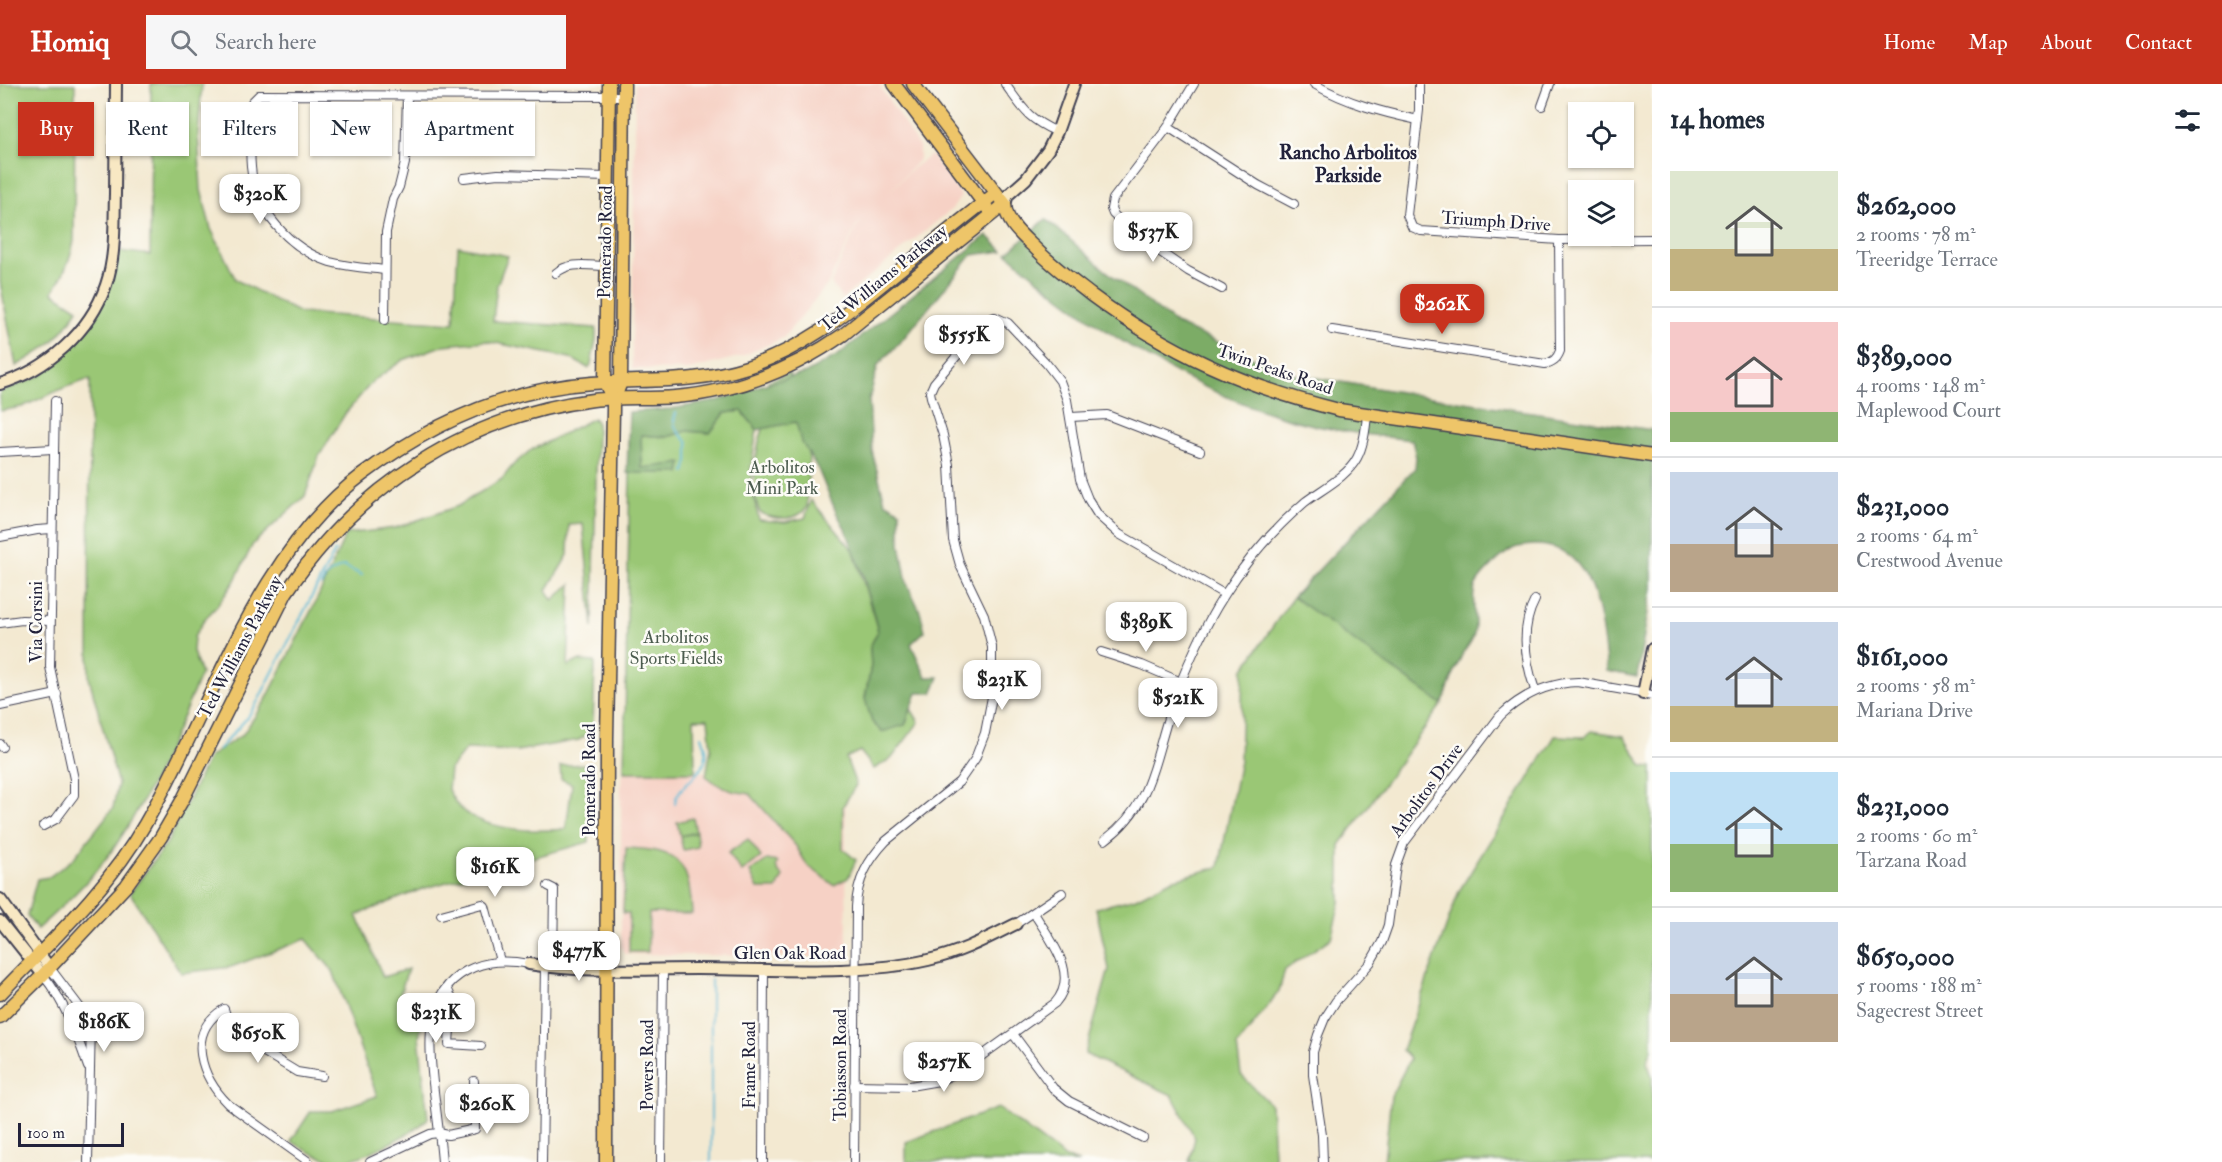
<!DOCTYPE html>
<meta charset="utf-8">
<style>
body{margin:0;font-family:"IM FELL Double Pica",serif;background:#f6f6f7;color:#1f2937;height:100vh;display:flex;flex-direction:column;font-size:22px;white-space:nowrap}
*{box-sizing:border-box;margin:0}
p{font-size:20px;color:#747a83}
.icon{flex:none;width:33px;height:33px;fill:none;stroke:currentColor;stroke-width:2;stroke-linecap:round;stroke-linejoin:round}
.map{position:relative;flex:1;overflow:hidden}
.panel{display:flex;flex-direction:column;background:#fff;width:570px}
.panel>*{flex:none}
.top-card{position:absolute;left:18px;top:18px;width:570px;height:54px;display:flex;gap:12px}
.buttons{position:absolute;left:1568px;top:18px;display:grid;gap:12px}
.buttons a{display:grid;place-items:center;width:66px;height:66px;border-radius:0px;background:#fff;box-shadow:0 2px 4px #0004;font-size:30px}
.scale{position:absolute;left:18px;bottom:15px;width:106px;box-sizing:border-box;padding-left:6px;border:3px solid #22223b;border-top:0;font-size:16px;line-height:21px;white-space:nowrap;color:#22223b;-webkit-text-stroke:4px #fdfcf7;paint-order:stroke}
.price{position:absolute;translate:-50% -51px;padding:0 14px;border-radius:12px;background:#fff;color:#222;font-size:20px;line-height:39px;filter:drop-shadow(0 2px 3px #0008)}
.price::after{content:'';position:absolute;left:50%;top:36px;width:18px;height:14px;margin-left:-9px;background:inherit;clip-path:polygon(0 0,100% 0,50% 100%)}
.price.active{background:#c8321e;color:#fff}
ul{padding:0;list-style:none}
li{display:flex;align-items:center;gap:18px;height:150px;padding:0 18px}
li+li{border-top:2px solid #e0e1e3}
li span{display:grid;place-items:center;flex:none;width:168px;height:120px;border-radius:0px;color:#555}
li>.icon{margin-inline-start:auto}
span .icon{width:72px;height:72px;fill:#fffc;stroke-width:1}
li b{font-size:26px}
h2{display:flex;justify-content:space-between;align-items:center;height:72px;padding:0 18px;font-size:26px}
.tag{padding:0 21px;border-radius:0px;background:#fff;box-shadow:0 2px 4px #0004;font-size:21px;line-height:54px}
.tag.active{background:#c8321e;color:#fff}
header{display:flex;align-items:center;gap:36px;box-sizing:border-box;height:84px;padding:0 30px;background:#c8321e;color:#fff}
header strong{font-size:28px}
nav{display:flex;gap:33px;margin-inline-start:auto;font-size:21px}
.search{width:420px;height:54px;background:#f6f6f7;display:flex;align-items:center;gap:15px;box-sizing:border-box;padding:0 21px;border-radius:0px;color:#747a83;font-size:22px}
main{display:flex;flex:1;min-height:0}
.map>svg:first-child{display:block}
.built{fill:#f6d1c5}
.green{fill:#9ac774;stroke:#5e7458;stroke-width:1.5}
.forest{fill:#7bac66;stroke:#4e6750;stroke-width:1.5}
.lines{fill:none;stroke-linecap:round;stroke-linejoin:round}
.stream{stroke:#56b8d5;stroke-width:2}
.street-casing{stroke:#414052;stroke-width:10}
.secondary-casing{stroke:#414052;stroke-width:14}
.primary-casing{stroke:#414052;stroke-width:15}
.street{stroke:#fff;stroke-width:8}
.secondary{stroke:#f8e8c3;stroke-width:10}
.primary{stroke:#eec569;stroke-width:12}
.labels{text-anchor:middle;stroke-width:5;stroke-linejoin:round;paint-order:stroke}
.street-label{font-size:18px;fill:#22223b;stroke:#fdfcf7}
.park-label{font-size:18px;fill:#4c5c4f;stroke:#fdfcf7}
.neighbourhood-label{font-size:20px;font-weight:bold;fill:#22223b;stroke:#fdfcf7}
</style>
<header>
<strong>Homiq</strong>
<div class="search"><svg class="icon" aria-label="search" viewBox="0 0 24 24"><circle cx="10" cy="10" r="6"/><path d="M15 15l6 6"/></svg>Search here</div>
<nav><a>Home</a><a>Map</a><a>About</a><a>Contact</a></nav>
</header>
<main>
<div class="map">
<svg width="1652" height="1078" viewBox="0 0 1652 1078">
<rect width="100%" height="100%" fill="#fdfcf7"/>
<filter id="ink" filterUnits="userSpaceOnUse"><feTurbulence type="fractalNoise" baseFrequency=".0167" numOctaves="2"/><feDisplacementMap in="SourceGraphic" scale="12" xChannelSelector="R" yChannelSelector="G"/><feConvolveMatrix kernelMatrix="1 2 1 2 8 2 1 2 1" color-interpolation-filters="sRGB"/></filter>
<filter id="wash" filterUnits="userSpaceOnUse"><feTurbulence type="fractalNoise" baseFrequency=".008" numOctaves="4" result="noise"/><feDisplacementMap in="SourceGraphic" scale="24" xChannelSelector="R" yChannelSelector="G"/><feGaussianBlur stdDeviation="1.35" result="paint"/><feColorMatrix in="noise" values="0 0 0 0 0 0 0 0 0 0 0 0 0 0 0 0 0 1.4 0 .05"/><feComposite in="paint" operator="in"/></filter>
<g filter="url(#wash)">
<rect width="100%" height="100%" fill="#f3e9d1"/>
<g class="built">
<path d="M635,0H878L919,63V76L889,108L913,84L931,71L961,112L953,124L842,215L831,199L856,144L864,134L856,142L828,200L783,254L742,272L689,286L632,285Z"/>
<path d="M624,688H845L847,865L845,868L839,873L624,870L621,862V698Z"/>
</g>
<g class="green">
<path d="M0,0H75L74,157C70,175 63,194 52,208L78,225C60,255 46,265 16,282L0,198Z"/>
<path d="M151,0H202L198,50L201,106L211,145L236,196L300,229L454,239L458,162L508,172L497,201L493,237L596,244V256L591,281L588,284L570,274L486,257L444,261L403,276L372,298L345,330L319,372L305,412L253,460L234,498L217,522L204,536L194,553L193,568L201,590C178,644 155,700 123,750C101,786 69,817 37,845L27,831L37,795L49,793L73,775L113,724L118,700L89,594L90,295L66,303L22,323L0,327V308L41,291L82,250L107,209L120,167L150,171Z"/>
<path d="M789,289L809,374L807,423C797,438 775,436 760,429L756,418L754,384L759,357L768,330V297Z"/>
<path d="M742,327L757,346L751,383V402L759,436L785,438L805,434L811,416L854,467L878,547L870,563L871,582L865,614L905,641L911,625L919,638L892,674L874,685L860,667L846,674L856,701L843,722V765L856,776L848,794L834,801L807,781L796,762L750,710L732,707L717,700L706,692L711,664L708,635H694L695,688H624L630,388L681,379L642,385L641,351L667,353L687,347L710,349L725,329Z"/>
<path d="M594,334L597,340L593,544L583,440L569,441L568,471L547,506L553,516L571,500L568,582L578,577L595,578L593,644L587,651L579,656L517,667L466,665L450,685L448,706C452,712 456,721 461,725C487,747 534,748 566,745L572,700L561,695L560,682L583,680L589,687V758L422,805L357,831L383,893L408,885L398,916L425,926L419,952L428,1034C419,1047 357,1077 342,1077C321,1076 307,1067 291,1057L311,1027H332L377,1012L333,887L306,855L231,883L181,889L130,809L167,759L209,673L243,650L266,616L318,513L346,450L395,444L458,422L502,395L513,381L531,366Z"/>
<path d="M1293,513L1442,620L1340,761V819L1331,854L1285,886L1279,907L1237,962L1241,991L1271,1021L1274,1071L1273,1078H1189L1195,1054L1172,1011L1085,970L1109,885L1096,824L1136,814L1171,796L1219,783L1240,677L1243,586Z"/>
<path d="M1592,647L1624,652L1643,682L1652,683V965L1647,978L1652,992V1078H1384L1391,1012L1410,975L1402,966L1459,807L1555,652L1584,653Z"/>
<path d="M693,734L696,748L680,752L677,738Z"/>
<path d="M696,749L698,763L683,766L680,752Z"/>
<path d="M748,755L761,773L742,788L728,769Z"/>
<path d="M626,764C679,766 689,776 692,830L649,829L648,868H629V829H623Z"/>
<path d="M767,776L778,778L776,782L779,789L783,792L777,805H758L750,788Z"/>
<path d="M998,1024L1066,1074L1079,1078H906V1058Z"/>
</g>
<g class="forest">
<path d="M1046,135L1105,186L1178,241L1288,289L1418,311L1652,346V504L1637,593L1607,587C1601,531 1594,447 1518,463C1507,465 1479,492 1475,503C1470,518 1479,538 1473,553C1471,559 1466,564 1463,569C1455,585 1449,603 1442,620L1293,513L1415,384L1416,373L1412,356C1379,352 1345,349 1313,341C1197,314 1095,247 1007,169Z"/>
<path d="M987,151L1003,167L972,171L903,255L878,281L869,316L872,367L885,418L900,427V460L907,499L920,527L925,547L911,560L926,593H939L932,609H917L905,641L882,648L872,638L865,615L871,582L870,563L878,547L863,491L846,446L836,428L818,385L801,357L796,338L757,346L742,327L725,329L710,349L687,347L667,353L641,351L642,384L682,379L680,389H627L629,328L671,325L717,317L765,300L806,289L838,271Z"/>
</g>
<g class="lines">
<g class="stream">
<path d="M676,329C670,342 679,349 688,358V377L685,388"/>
<path d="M321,501L327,491L343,482L362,491"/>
<path d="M218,666L247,634L258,617L335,467"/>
<path d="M675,720C675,700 708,692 706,667C706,662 703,656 702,652"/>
<path d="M711,1078V896"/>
</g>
</g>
</g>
<g filter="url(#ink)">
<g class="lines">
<defs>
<g id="street">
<path d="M1005,0C1024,26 1027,34 1057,48"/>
<path d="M1194,0L1168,43L1113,115L1111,125L1113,130L1137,152L1188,187L1222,205"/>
<path d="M1314,0C1347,19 1381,28 1418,36"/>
<path d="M1419,0V26L1407,131L1412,143L1421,147L1559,156L1652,155"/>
<path d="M1542,22L1550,0"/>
<path d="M1168,43L1258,101L1294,120"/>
<path d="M464,94L498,90L608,93"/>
<path d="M385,186C367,184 348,183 330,178C290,165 254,126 251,83C249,62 252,39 252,18L259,11L624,12"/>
<path d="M556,189C569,177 590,182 607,182"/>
<path d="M385,236L386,148L393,115L399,103L405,79L407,12"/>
<path d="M1332,246L1545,280C1553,278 1557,275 1560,267L1559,156"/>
<path d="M1071,333L1107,331L1200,367"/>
<path d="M0,368L53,365"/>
<path d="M0,453L37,446L52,445"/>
<path d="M1535,516C1520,544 1525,577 1535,606"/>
<path d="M0,539L22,536L50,537"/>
<path d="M1101,568L1142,581L1181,598"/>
<path d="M0,622L57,610"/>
<path d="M0,660L2,663"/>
<path d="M43,742L56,735L74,711V695L50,583L55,317"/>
<path d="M1105,756C1153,720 1153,677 1171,625C1183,589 1204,542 1225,510C1247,475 1274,445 1305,418C1322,405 1347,393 1357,374C1364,361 1366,344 1367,330"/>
<path d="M548,802L554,805L553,883"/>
<path d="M441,831L482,820L485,822L500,877"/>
<path d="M1016,840L1062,809"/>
<path d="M50,884L91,938L88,1078"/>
<path d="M43,891C65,918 77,951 88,983"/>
<path d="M447,904L452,915L449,960L481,962"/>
<path d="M1013,950L1053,1004L1069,1017L1143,1054"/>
<path d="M854,1001L910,1002L939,997L962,986L1055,919C1081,890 1049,855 1034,829"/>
<path d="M309,1078L228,1020C202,994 184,949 224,925L228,937L246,957L297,988L322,992"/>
<path d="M370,1078L430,1050L439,1049L448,1051L475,1045L474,997"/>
<path d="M442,1078C440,1052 436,1026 433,999C429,959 424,910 466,887C487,876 506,876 529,880"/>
<path d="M542,1078L545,882"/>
<path d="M661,1078L663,885"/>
<path d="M763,1078L764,885"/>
<path d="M854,1078L856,823C857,796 868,776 886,757L959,698L975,675L985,649L992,613V563L984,531L960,481L953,456L949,381L943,351L931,313L930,308L934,299L987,236L995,233L1008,239L1046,279L1060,297L1067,316L1080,395L1088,415L1098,431L1119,450L1224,510"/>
<path d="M1323,1078L1322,1051L1313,991V968L1318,951L1325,934L1336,917L1370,879L1382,858L1388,841L1396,781L1404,759L1500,632C1522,611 1547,599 1578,598L1652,611"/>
</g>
<g id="secondary">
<path d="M1005,120L1008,111L1026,95L1048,66L1057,48L1074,0"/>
<path d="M0,300C47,286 90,248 106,201C116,172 114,140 115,110C115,73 116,37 116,0"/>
<path d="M1643,610L1652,565"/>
<path d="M0,815L50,884"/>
<path d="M0,837L43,891"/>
<path d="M529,880C584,889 641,885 697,885C771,885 857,892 928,876C960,869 988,854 1016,840"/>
</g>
<g id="primary">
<path d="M894,0L987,124"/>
<path d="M913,0L1005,120C1006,140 1024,153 1038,167C1054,183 1073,197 1091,211C1169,269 1245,303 1339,326L1652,372"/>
<path d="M618,306L621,298L624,0"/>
<path d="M0,910C52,856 108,805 145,740C211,626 254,472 362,391C430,340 506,305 592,299C646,295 694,300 747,283C800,266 842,233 885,198C922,168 958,138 996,109"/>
<path d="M0,933L43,891L126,802L161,753L183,715L286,509C357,403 466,332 593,316C620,313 648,315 675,313C736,308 794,285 844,250L1005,120"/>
<path d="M606,1078L607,654L613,326V315L605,299L609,0"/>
</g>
</defs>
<use href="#street" class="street-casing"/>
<use href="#secondary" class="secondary-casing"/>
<use href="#primary" class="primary-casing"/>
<use href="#street" class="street"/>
<use href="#secondary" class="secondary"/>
<use href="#primary" class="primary"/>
</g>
</g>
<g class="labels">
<g class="street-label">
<text transform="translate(1496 137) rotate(4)" y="6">Triumph Drive</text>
<text transform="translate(605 158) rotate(-89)" y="6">Pomerado Road</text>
<text transform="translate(883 194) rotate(-39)" y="6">Ted Williams Parkway</text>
<text transform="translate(1275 285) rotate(19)" y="6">Twin Peaks Road</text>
<text transform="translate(36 538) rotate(-90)" y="6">Via Corsini</text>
<text transform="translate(240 563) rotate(-62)" y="6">Ted Williams Parkway</text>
<text transform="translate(589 696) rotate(-90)" y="6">Pomerado Road</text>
<text transform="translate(1426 706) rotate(-54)" y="6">Arbolitos Drive</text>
<text x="790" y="875">Glen Oak Road</text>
<text transform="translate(647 981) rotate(-90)" y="6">Powers Road</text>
<text transform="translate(749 981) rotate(-90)" y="6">Frame Road</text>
<text transform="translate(840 981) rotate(-90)" y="6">Tobiasson Road</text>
</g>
<g class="park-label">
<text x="782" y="389">Arbolitos<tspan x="782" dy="21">Mini Park</tspan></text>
<text x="676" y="559">Arbolitos<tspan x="676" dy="21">Sports Fields</tspan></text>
</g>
<g class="neighbourhood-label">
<text x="1348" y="75">Rancho Arbolitos<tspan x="1348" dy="23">Parkside</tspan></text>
</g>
</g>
</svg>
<div class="buttons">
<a><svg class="icon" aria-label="locate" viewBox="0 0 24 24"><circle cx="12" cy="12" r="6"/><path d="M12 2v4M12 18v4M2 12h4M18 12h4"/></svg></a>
<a><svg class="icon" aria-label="layers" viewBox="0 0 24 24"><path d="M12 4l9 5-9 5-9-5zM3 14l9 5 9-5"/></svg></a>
</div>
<div class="scale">100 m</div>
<b class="price" style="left:260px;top:141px">$320K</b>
<b class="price" style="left:1153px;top:179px">$537K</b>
<b class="price active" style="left:1442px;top:251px">$262K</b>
<b class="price" style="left:964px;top:282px">$555K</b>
<b class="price" style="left:1146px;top:569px">$389K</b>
<b class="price" style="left:1002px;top:627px">$231K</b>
<b class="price" style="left:1178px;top:645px">$521K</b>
<b class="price" style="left:495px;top:814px">$161K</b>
<b class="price" style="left:579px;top:898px">$477K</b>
<b class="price" style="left:436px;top:960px">$231K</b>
<b class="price" style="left:104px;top:969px">$186K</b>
<b class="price" style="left:258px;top:980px">$650K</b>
<b class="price" style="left:944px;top:1009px">$257K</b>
<b class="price" style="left:487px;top:1051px">$260K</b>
<div class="top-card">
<a class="tag active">Buy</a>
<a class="tag">Rent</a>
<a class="tag">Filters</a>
<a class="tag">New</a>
<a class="tag">Apartment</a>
</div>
</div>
<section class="panel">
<h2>14 homes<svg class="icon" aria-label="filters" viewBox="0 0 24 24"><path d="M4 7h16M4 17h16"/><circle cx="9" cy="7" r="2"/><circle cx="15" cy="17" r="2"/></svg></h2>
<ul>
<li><span style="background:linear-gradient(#dfe7d0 65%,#c2b280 0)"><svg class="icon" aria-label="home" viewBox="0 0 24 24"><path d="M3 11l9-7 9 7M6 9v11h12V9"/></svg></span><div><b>$262,000</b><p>2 rooms · 78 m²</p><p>Treeridge Terrace</p></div></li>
<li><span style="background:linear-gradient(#f6c9c9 75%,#8fb573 0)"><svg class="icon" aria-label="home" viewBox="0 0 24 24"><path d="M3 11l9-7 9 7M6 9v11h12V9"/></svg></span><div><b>$389,000</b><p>4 rooms · 148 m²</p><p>Maplewood Court</p></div></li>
<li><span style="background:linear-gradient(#c9d6e8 60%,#b9a48a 0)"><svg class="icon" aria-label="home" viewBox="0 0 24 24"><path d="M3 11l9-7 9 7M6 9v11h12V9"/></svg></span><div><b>$231,000</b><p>2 rooms · 64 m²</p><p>Crestwood Avenue</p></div></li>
<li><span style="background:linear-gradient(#c9d6e8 70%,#c2b280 0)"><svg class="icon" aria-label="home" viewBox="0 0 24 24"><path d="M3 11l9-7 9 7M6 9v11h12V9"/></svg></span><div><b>$161,000</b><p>2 rooms · 58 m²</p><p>Mariana Drive</p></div></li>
<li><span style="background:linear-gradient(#bfe0f5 60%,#8fb573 0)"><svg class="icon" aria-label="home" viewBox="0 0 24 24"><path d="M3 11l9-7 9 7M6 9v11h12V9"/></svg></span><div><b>$231,000</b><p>2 rooms · 60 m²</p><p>Tarzana Road</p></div></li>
<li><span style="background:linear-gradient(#c9d6e8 60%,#b9a48a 0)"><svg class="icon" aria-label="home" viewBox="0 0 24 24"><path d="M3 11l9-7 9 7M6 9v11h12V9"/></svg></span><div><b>$650,000</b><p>5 rooms · 188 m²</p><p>Sagecrest Street</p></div></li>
</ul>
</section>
</main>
